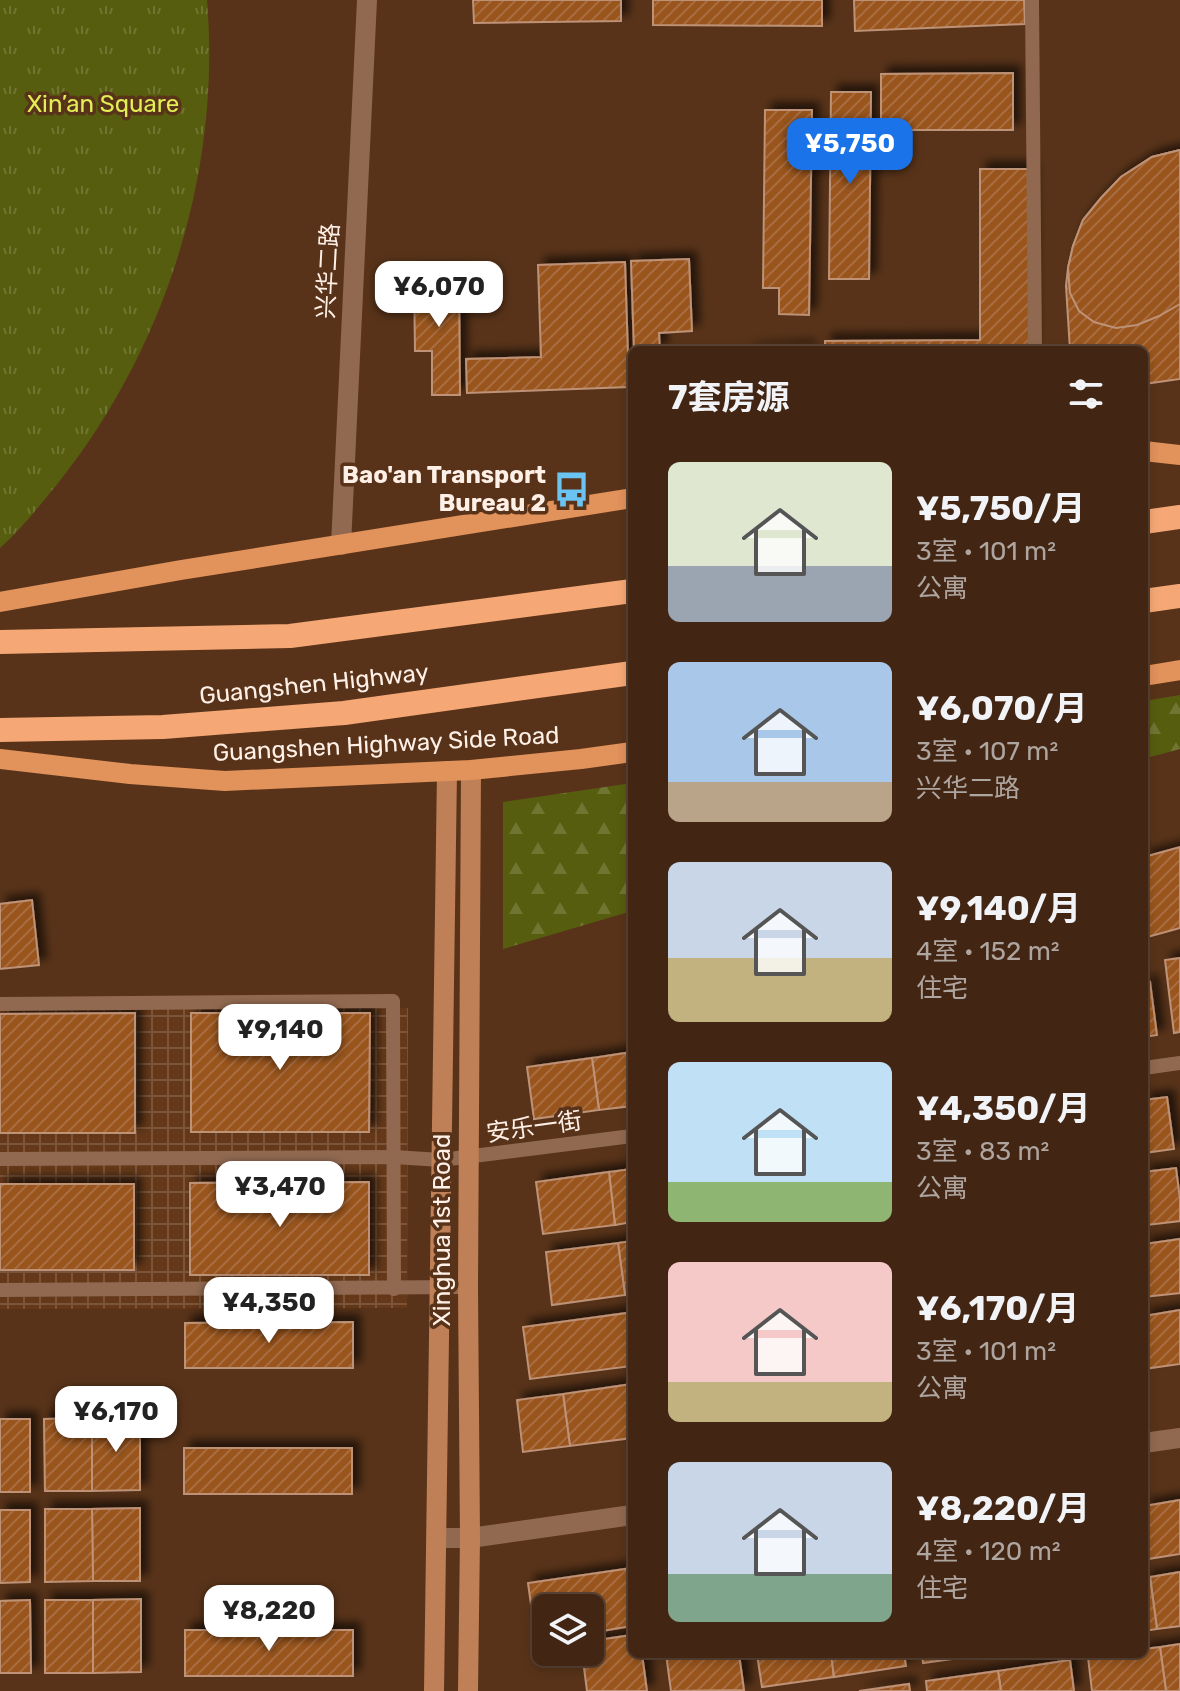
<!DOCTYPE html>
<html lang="zh">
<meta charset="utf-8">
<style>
body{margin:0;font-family:Rubik,"Noto Sans SC",sans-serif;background:#492e1c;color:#f1f3f6;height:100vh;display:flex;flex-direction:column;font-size:30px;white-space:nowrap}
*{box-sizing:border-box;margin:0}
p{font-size:26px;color:#aea5a0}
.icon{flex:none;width:44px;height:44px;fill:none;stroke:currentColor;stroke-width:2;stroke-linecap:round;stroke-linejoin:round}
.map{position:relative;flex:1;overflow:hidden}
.sheet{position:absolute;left:628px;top:346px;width:520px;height:1312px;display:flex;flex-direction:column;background:#422613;border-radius:12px;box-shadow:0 4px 12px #0003,0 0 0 2px #5a4333}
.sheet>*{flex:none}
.fabs{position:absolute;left:532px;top:1594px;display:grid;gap:16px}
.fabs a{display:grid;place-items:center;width:72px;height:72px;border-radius:12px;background:#422613;box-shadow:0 4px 12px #0003,0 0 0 2px #5a4333;font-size:40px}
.price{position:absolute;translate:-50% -68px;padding:0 18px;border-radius:16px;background:#fff;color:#222;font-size:26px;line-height:52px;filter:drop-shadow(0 2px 4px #0008)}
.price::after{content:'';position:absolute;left:50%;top:48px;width:24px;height:18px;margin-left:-12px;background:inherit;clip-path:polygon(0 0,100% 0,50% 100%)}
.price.on{background:#1a73e8;color:#fff}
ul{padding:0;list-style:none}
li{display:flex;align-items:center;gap:24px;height:200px;padding:0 40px}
li span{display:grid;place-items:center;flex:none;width:224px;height:160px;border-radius:12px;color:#555}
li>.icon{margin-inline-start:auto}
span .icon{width:96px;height:96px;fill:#fffc;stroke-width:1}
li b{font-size:34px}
h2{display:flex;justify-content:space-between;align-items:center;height:96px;padding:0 40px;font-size:34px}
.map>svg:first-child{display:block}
.industrial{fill:url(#industrial-grid)}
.forest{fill:url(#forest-firs)}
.park{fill:url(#park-tufts)}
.building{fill:url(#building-hatch);stroke:#be9276;stroke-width:2;filter:url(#shadow)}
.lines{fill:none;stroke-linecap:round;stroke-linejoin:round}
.lane{stroke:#916950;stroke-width:14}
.street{stroke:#916950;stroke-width:20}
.secondary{stroke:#bf8057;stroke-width:20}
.primary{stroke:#e2925b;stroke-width:20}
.highway{stroke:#f5a875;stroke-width:24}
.labels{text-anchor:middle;stroke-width:7;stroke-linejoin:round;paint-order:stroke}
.park-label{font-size:24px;fill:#e1ee56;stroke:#583319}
.street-label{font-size:24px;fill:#fff0e7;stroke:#583319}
.poi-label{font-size:24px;font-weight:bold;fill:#fff0e7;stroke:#583319;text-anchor:end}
</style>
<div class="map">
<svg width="1180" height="1691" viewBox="0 0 1180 1691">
<defs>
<pattern id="industrial-grid" width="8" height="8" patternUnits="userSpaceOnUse" patternTransform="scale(2)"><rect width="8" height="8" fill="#643818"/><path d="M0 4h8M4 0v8" fill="none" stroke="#7b553a"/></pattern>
<pattern id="forest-firs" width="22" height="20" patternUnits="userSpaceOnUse" patternTransform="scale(2)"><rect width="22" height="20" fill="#575d0f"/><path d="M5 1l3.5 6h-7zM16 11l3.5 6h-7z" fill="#707532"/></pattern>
<pattern id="park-tufts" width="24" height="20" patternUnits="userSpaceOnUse" patternTransform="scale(2)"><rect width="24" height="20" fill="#575d0f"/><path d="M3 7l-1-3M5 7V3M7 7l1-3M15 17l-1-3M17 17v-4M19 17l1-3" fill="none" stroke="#707532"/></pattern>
<pattern id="building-hatch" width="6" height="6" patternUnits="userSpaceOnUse" patternTransform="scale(2)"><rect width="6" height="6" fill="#99541e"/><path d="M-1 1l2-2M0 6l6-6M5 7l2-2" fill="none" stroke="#a86d3f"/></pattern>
<filter id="shadow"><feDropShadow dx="7" dy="-7" stdDeviation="4" flood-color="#0009"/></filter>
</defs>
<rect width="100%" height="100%" fill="#583319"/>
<path class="industrial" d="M408,1008L407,1308L0,1309V1009Z"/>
<g class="forest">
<path d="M1180,695V749L1150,757L1144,720V701Z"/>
<path d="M632,783V911L503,949V802Z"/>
</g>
<path class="park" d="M0,0H207C222,179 161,362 45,499C31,516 17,533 0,548Z"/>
<g class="building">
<path d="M473,0H621V21L474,23Z"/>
<path d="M653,0H822V26L653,25Z"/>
<path d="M854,0H1024L1025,24L855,31Z"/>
<path d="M1013,73V130H881V74Z"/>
<path d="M831,92H871L869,279H829Z"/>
<path d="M765,110H812L809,315L779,314V288H763Z"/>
<path d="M1180,150V379L1144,384V350H1070L1066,286L1068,268L1073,246L1083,220L1101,198L1121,177L1152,157Z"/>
<path d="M1180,150V304L1159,316L1137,325L1116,328L1094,322L1079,311L1070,293L1068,268L1073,246L1083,220L1101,198L1121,177L1152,157Z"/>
<path d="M980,169H1030V350H825V341L980,340Z"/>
<path d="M689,259L692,331L659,333L660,350H634L631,261Z"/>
<path d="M625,262L629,387L467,393L466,359L541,357L538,265Z"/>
<path d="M459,274L460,395H432V351H415L414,275Z"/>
<path d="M808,347V350H747Z"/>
<path d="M1180,847V928L1144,938V857Z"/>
<path d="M32,900L39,965L0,969V904Z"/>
<path d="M1180,958V1032L1174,1033L1165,960Z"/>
<path d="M1150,982L1157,1035L1144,1037V983Z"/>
<path d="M135,1013V1133H0V1014Z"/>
<path d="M191,1013H370L369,1132H191Z"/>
<path d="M632,1052V1106L599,1110L592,1058Z"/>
<path d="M592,1058L599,1110L534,1119L527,1067Z"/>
<path d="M1167,1097L1174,1149L1144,1153V1100Z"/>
<path d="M1176,1168L1180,1199V1221L1147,1225L1144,1206V1172Z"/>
<path d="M632,1169V1222L615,1225L609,1172Z"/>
<path d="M609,1172L615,1225L543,1234L536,1182Z"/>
<path d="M369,1182V1275H190V1183Z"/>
<rect x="0" y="1184" width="134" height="86"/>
<path d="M1180,1239V1293L1144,1297V1244Z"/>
<path d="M632,1241V1294L625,1295L618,1243Z"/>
<path d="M618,1243L625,1295L552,1305L546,1252Z"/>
<path d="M1180,1310V1364L1144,1369V1316Z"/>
<path d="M632,1312V1353L627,1313Z"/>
<path d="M627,1313L632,1366L530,1379L523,1327Z"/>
<path d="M353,1322V1368H185V1323Z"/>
<path d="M632,1384V1438L570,1446L563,1394Z"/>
<path d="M563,1394L570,1446L523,1452L517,1400Z"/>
<path d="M140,1417V1490L92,1491V1418Z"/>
<path d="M92,1418V1491H45L44,1419Z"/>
<rect x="0" y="1419" width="30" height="73"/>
<rect x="184" y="1448" width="168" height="46"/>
<path d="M1180,1500V1554L1148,1559L1144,1534V1506Z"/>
<path d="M140,1508V1581H93L92,1509Z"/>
<path d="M45,1509H92L93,1581L45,1582Z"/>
<path d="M0,1510H30V1582L0,1583Z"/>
<path d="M632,1568V1626L590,1633V1608H546V1639L536,1641L528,1583Z"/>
<path d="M1180,1572V1626L1157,1629L1150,1577Z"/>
<path d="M1150,1577L1157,1629L1144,1631V1578Z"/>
<path d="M141,1599V1672L93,1673V1600Z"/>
<path d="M30,1600L31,1673H0V1601Z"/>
<rect x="45" y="1600" width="48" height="73"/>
<rect x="185" y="1630" width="168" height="46"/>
<path d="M632,1635V1654H642L647,1691H587L582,1652H590V1641Z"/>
<path d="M1180,1644V1691H1166L1160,1647Z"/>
<path d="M1160,1647L1166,1691H1092L1088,1657L1112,1654H1144V1649Z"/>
<path d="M666,1654H739L744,1690L671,1691Z"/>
<path d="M757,1654H831L834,1677L762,1687Z"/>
<path d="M831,1654H904L906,1666L834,1677Z"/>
<path d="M922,1654H988L923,1663Z"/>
<path d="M1070,1660L1074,1691H1001L998,1671Z"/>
<path d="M998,1671L1001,1691H927L926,1681Z"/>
<path d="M909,1684L910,1691H859Z"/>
</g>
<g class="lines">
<g class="lane">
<path d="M1032,0L1035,350"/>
<path d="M0,1004L393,1001L394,1289"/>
<path d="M1144,1068L1180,1063"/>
<path d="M0,1159L394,1157L441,1160L632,1136"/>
<path d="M0,1290L468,1287"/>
</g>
<g class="street">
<path d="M341,545L367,0"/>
<path d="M1144,1443L1180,1438"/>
<path d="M437,1538H470L632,1515"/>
</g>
<g class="secondary">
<path d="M434,1691L447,771"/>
<path d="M468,1691L470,1538L468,1287L471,770"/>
</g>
<g class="primary">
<path d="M1144,451L1180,455"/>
<path d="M0,602L181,570L632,498"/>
<path d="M1144,676L1180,670"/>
<path d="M0,759L130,774L225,781L471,770L581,759L632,752"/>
</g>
<g class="highway">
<path d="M1144,522L1180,517"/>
<path d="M1144,601L1180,596"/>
<path d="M0,642L290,636L632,591"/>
<path d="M0,730L163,727L344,713L632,673"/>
</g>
</g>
<defs>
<symbol id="bus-bare" viewBox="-9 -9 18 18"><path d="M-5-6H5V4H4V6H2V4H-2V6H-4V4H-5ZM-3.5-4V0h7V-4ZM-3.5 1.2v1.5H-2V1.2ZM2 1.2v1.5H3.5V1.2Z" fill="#6bc3f2" stroke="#583319" stroke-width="2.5" paint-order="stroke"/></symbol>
</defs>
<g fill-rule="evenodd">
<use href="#bus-bare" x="546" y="464" width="51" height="51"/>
</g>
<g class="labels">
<g class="park-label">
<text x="103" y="112">Xin’an Square</text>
</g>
<g class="street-label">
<text transform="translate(328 271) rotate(-87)" y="8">兴华二路</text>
<text transform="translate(314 684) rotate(-6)" y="8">Guangshen Highway</text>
<text transform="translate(386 744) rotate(-3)" y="8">Guangshen Highway Side Road</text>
<text transform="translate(534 1127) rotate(-8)" y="8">安乐一街</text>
<text transform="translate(442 1230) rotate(-90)" y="8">Xinghua 1st Road</text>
</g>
<g class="poi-label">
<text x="546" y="483">Bao'an Transport<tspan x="546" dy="28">Bureau 2</tspan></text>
</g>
</g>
</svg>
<div class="fabs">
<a><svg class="icon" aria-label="layers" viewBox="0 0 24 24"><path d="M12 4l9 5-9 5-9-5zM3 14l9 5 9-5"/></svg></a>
</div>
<b class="price on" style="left:850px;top:186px">¥5,750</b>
<b class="price" style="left:439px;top:329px">¥6,070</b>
<b class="price" style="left:280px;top:1072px">¥9,140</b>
<b class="price" style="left:280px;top:1229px">¥3,470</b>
<b class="price" style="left:269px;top:1345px">¥4,350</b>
<b class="price" style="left:116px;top:1454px">¥6,170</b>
<b class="price" style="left:269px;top:1653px">¥8,220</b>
<section class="sheet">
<h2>7套房源<svg class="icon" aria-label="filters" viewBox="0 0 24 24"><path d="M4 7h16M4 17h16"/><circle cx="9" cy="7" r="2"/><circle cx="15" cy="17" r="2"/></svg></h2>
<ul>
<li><span style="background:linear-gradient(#dfe7d0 65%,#9aa5b1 0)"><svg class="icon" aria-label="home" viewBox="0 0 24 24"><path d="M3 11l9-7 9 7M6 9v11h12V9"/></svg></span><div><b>¥5,750/月</b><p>3室 · 101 m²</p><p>公寓</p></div></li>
<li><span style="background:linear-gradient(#a9c7e8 75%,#b9a48a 0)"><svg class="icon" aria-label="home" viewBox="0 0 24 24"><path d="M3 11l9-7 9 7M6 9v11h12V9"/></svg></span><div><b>¥6,070/月</b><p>3室 · 107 m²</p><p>兴华二路</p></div></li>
<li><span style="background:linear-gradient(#c9d6e8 60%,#c2b280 0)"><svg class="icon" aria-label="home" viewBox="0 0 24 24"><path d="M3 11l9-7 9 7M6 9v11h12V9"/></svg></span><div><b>¥9,140/月</b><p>4室 · 152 m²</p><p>住宅</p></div></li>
<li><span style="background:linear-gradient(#bfe0f5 75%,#8fb573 0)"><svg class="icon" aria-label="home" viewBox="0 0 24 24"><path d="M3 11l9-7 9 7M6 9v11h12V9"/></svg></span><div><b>¥4,350/月</b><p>3室 · 83 m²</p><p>公寓</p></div></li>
<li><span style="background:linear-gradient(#f6c9c9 75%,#c2b280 0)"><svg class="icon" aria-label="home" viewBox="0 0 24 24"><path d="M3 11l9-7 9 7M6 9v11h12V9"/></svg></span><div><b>¥6,170/月</b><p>3室 · 101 m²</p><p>公寓</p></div></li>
<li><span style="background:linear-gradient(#c9d6e8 70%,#7fa58c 0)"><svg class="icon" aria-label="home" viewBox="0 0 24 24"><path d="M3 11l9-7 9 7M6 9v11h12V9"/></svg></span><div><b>¥8,220/月</b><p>4室 · 120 m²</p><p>住宅</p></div></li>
</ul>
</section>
</div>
